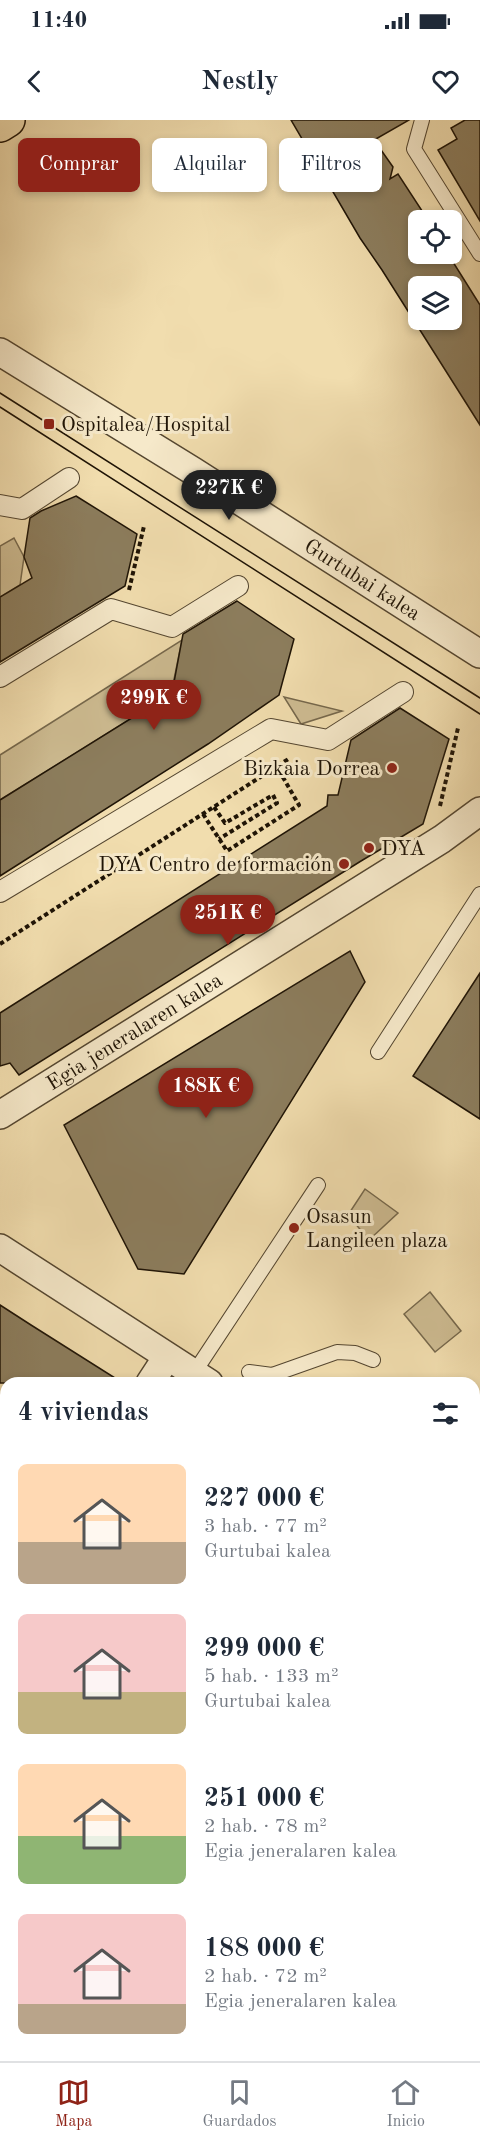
<!DOCTYPE html>
<html lang="es">
<meta charset="utf-8">
<style>
body{margin:0;font-family:"Old Standard TT",serif;background:#f2f2f3;color:#1f2937;height:100vh;display:flex;flex-direction:column;font-size:22px;white-space:nowrap}
*{box-sizing:border-box;margin:0}
p{font-size:20px;color:#747a83}
.icon{flex:none;width:33px;height:33px;fill:none;stroke:currentColor;stroke-width:2;stroke-linecap:round;stroke-linejoin:round}
.map{position:relative;flex:1;overflow:hidden}
.details{position:absolute;left:0px;top:1257px;width:480px;height:684px;display:flex;flex-direction:column;background:#fff;border-radius:18px 18px 0 0;box-shadow:0 3px 9px #0003}
.details>*{flex:none}
.hud{position:absolute;left:18px;top:18px;width:444px;height:54px;display:flex;gap:12px}
.tools{position:absolute;left:408px;top:90px;display:grid;gap:12px}
.tools a{display:grid;place-items:center;width:54px;height:54px;border-radius:9px;background:#fff;box-shadow:0 3px 9px #0003;font-size:30px}
.price{position:absolute;translate:-50% -51px;padding:0 14px;border-radius:21px;background:#8f2418;color:#fff;font-size:20px;line-height:39px;filter:drop-shadow(0 2px 3px #0008)}
.price::after{content:'';position:absolute;left:50%;top:36px;width:18px;height:14px;margin-left:-9px;background:inherit;clip-path:polygon(0 0,100% 0,50% 100%)}
.price.current{background:#222;color:#fff}
ul{padding:0;list-style:none}
li{display:flex;align-items:center;gap:18px;height:150px;padding:0 18px}
li span{display:grid;place-items:center;flex:none;width:168px;height:120px;border-radius:9px;color:#555}
li>.icon{margin-inline-start:auto}
span .icon{width:72px;height:72px;fill:#fffc;stroke-width:1}
li b{font-size:26px}
h2{display:flex;justify-content:space-between;align-items:center;height:72px;padding:0 18px;font-size:26px}
.tag{padding:0 21px;border-radius:9px;background:#fff;box-shadow:0 3px 9px #0003;font-size:21px;line-height:54px}
.tag.current{background:#8f2418;color:#fff}
.status{display:flex;justify-content:space-between;align-items:center;height:42px;padding:0 30px;background:#fff;direction:ltr}
.status svg{height:16px;fill:currentColor}
header{display:flex;justify-content:space-between;align-items:center;height:78px;padding:0 18px;background:#fff;font-size:27px;font-weight:700}
.tab-bar{display:flex;justify-content:space-around;align-items:center;height:84px;border-top:2px solid #e0e1e3;background:#fff;font-size:16px;color:#747a83}
.tab-bar a{display:grid;justify-items:center;gap:3px}
.tab-bar .current{color:#8f2418}
.map>svg:first-child{display:block}
.green{fill:#cdbb91;stroke:#76684c;stroke-width:1.5}
.building{fill:#8c7d5d;stroke:#1f1406;stroke-width:1.5;fill-rule:evenodd}
.lines{fill:none;stroke-linecap:round;stroke-linejoin:round}
.service-casing{stroke:#544630;stroke-width:16}
.pedestrian-casing{stroke:#544630;stroke-width:22}
.minor-casing{stroke:#544630;stroke-width:30}
.tertiary-casing{stroke:#544630;stroke-width:36}
.secondary-casing{stroke:#1f1406;stroke-width:36}
.primary-casing{stroke:#1f1406;stroke-width:36}
.path{stroke:#1f1406;stroke-width:4;stroke-dasharray:4.5 3;stroke-linecap:butt}
.service{stroke:#f6e9ca;stroke-width:14}
.pedestrian{stroke:#f6e9ca;stroke-width:20}
.minor{stroke:#f6e9ca;stroke-width:27}
.tertiary{stroke:#f6e9ca;stroke-width:33}
.secondary{stroke:#f6e9ca;stroke-width:33}
.primary{stroke:#f1ddae;stroke-width:33}
.tram{stroke:#1f1406;stroke-width:1.5}
.poi-dot{fill:#8f2418;stroke:#f6e9ca;stroke-width:2}
.labels{text-anchor:middle;stroke-width:6;stroke-linejoin:round;paint-order:stroke}
.poi-label{font-size:21px;fill:#1f1406;stroke:#f6e9ca;text-anchor:start}
.street-label{font-size:21px;fill:#1f1406;stroke:#f6e9ca}
</style>
<div class="status"><b>11:40</b><svg viewBox="0 0 49 12"><path d="M0 12V9h3v3zM5 12V6h3v6zM10 12V3h3v9zM15 12V0h3v12zM26 1h20v11H26zM47 4h2v5h-2z"/></svg></div>
<header><svg class="icon" aria-label="back" viewBox="0 0 24 24"><path d="M15 5l-7 7 7 7"/></svg>Nestly<svg class="icon" aria-label="heart" viewBox="0 0 24 24"><path d="M12 20l-8-8c-3-5 5-10 8-4 3-6 11-1 8 4z"/></svg></header>
<div class="map">
<svg width="480" height="1941" viewBox="0 0 480 1941">
<rect width="100%" height="100%" fill="#f1ddae"/>
<filter id="stains"><feTurbulence type="fractalNoise" baseFrequency=".00333" numOctaves="4"/><feColorMatrix values="0 0 0 0 .2 0 0 0 0 .09 0 0 0 0 .02 0 0 0 .5 -.17"/></filter>
<radialGradient id="worn" r=".72"><stop offset=".6" stop-color="#630" stop-opacity="0"/><stop offset="1" stop-color="#630" stop-opacity=".3"/></radialGradient>
<g class="green">
<path d="M14,418L24,437L20,465L0,477V426Z"/>
<path d="M182,520L173,564L177,570L0,680V635Z"/>
<path d="M284,577L342,591L301,604Z"/>
<path d="M365,1069L398,1093L369,1120L348,1095Z"/>
<path d="M430,1172L461,1211L435,1232L404,1194Z"/>
</g>
<g class="building">
<path d="M291,0H409L374,20L393,47L390,59L398,54L428,100H418V134H448L480,185V305L382,150L360,118ZM418,166H452V200H418Z"/>
<path d="M465,0H480V101L438,30L457,19L451,8Z"/>
<path d="M76,376L137,414L125,466L0,542V477L32,458L24,437L30,398L41,391Z"/>
<path d="M237,481L294,519L279,575L208,624L0,756V680L172,573L183,514Z"/>
<path d="M400,588L449,619L423,704L361,741L19,955L10,943L0,946V893L327,686L328,675H338L351,620Z"/>
<path d="M350,831L365,862L184,1154L138,1149L64,1005Z"/>
<path d="M480,853V999L413,956Z"/>
<path d="M0,1185L31,1205L123,1263H0Z"/>
</g>
<g class="lines">
<defs>
<g id="service">
<path d="M422,0L414,29L480,134"/>
<path d="M378,932L480,774"/>
<path d="M249,1252L272,1255L337,1232L355,1233L373,1240"/>
<path d="M194,1253L318,1065"/>
</g>
<g id="pedestrian">
<path d="M0,385L22,389L69,358"/>
<path d="M0,557L111,489L172,507L238,466"/>
<path d="M0,772L271,609L328,620L403,572"/>
</g>
<g id="minor">
<path id="s1" d="M0,232L193,351L480,534"/>
<path id="s2" d="M0,995L442,719L480,691"/>
<path d="M0,1128L209,1263"/>
<path d="M150,1263L167,1237"/>
<path d="M474,1444L480,1447"/>
<path d="M0,1491L6,1482"/>
<path d="M0,1884L6,1876"/>
<path d="M0,1921L6,1924"/>
<path d="M23,1935L33,1941"/>
</g>
<path id="tertiary" d="M0,1835L6,1838"/>
<path id="secondary" d="M157,1935L166,1941"/>
<g id="primary">
<path d="M0,5L8,0"/>
<path d="M474,1605L480,1601"/>
<path d="M474,1644L480,1640"/>
<path d="M92,1935L96,1941"/>
<path d="M199,1935L204,1941"/>
</g>
</defs>
<use href="#service" class="service-casing"/>
<use href="#pedestrian" class="pedestrian-casing"/>
<use href="#minor" class="minor-casing"/>
<use href="#tertiary" class="tertiary-casing"/>
<use href="#secondary" class="secondary-casing"/>
<use href="#primary" class="primary-casing"/>
<g class="path">
<path d="M129,470L144,406"/>
<path d="M440,686L458,608"/>
<path d="M214,687L225,703L273,675L277,683L219,719"/>
<path d="M203,694L227,731L299,685L277,647"/>
<path d="M0,824L290,638"/>
<path d="M474,1408L480,1412"/>
<path d="M480,1479L476,1492L480,1497"/>
<path d="M474,1521L480,1516"/>
<path d="M0,1788L6,1792"/>
</g>
<use href="#service" class="service"/>
<use href="#pedestrian" class="pedestrian"/>
<use href="#minor" class="minor"/>
<use href="#tertiary" class="tertiary"/>
<use href="#secondary" class="secondary"/>
<use href="#primary" class="primary"/>
<g class="tram">
<path d="M0,273L480,578"/>
<path d="M0,287L480,594"/>
<path d="M474,1553L480,1549"/>
<path d="M474,1569L480,1565"/>
<path d="M278,1935L286,1941"/>
<path d="M303,1935L311,1941"/>
</g>
</g>
<g class="poi-dot">
<rect x="43" y="298" width="12" height="12" rx="3"/>
<circle cx="392" cy="648" r="6"/>
<circle cx="369" cy="728" r="6"/>
<circle cx="344" cy="744" r="6"/>
<circle cx="294" cy="1108" r="6"/>
</g>
<g class="labels">
<g class="poi-label">
<text x="61" y="311">Ospitalea/Hospital</text>
<text x="380" y="655" text-anchor="end">Bizkaia Dorrea</text>
<text x="381" y="735">DYA</text>
<text x="332" y="751" text-anchor="end">DYA Centro de formación</text>
<text x="306" y="1103">Osasun<tspan x="306" dy="24">Langileen plaza</tspan></text>
</g>
<g class="street-label">
<text dy="7" stroke="none"><textPath href="#s1" startOffset="428">Gurtubai kalea</textPath></text>
<text dy="7" stroke="none"><textPath href="#s2" startOffset="158">Egia jeneralaren kalea</textPath></text>
</g>
</g>
<rect width="100%" height="100%" filter="url(#stains)"/>
<rect width="100%" height="100%" fill="url(#worn)"/>
</svg>
<div class="tools">
<a><svg class="icon" aria-label="locate" viewBox="0 0 24 24"><circle cx="12" cy="12" r="6"/><path d="M12 2v4M12 18v4M2 12h4M18 12h4"/></svg></a>
<a><svg class="icon" aria-label="layers" viewBox="0 0 24 24"><path d="M12 4l9 5-9 5-9-5zM3 14l9 5 9-5"/></svg></a>
</div>
<b class="price current" style="left:229px;top:401px">227K €</b>
<b class="price" style="left:154px;top:611px">299K €</b>
<b class="price" style="left:228px;top:826px">251K €</b>
<b class="price" style="left:206px;top:999px">188K €</b>
<div class="hud">
<a class="tag current">Comprar</a>
<a class="tag">Alquilar</a>
<a class="tag">Filtros</a>
</div>
<section class="details">
<h2>4 viviendas<svg class="icon" aria-label="filters" viewBox="0 0 24 24"><path d="M4 7h16M4 17h16"/><circle cx="9" cy="7" r="2"/><circle cx="15" cy="17" r="2"/></svg></h2>
<ul>
<li><span style="background:linear-gradient(#ffd9b3 65%,#b9a48a 0)"><svg class="icon" aria-label="home" viewBox="0 0 24 24"><path d="M3 11l9-7 9 7M6 9v11h12V9"/></svg></span><div><b>227 000 €</b><p>3 hab. · 77 m²</p><p>Gurtubai kalea</p></div></li>
<li><span style="background:linear-gradient(#f6c9c9 65%,#c2b280 0)"><svg class="icon" aria-label="home" viewBox="0 0 24 24"><path d="M3 11l9-7 9 7M6 9v11h12V9"/></svg></span><div><b>299 000 €</b><p>5 hab. · 133 m²</p><p>Gurtubai kalea</p></div></li>
<li><span style="background:linear-gradient(#ffd9b3 60%,#8fb573 0)"><svg class="icon" aria-label="home" viewBox="0 0 24 24"><path d="M3 11l9-7 9 7M6 9v11h12V9"/></svg></span><div><b>251 000 €</b><p>2 hab. · 78 m²</p><p>Egia jeneralaren kalea</p></div></li>
<li><span style="background:linear-gradient(#f6c9c9 75%,#b9a48a 0)"><svg class="icon" aria-label="home" viewBox="0 0 24 24"><path d="M3 11l9-7 9 7M6 9v11h12V9"/></svg></span><div><b>188 000 €</b><p>2 hab. · 72 m²</p><p>Egia jeneralaren kalea</p></div></li>
</ul>
</section>
</div>
<nav class="tab-bar">
<a class="current"><svg class="icon" aria-label="map" viewBox="0 0 24 24"><path d="M3 6l6-2 6 2 6-2v14l-6 2-6-2-6 2zM9 4v14M15 6v14"/></svg>Mapa</a>
<a><svg class="icon" aria-label="saved" viewBox="0 0 24 24"><path d="M7 4h10v16l-5-4-5 4z"/></svg>Guardados</a>
<a><svg class="icon" aria-label="home" viewBox="0 0 24 24"><path d="M3 11l9-7 9 7M6 9v11h12V9"/></svg>Inicio</a>
</nav>
